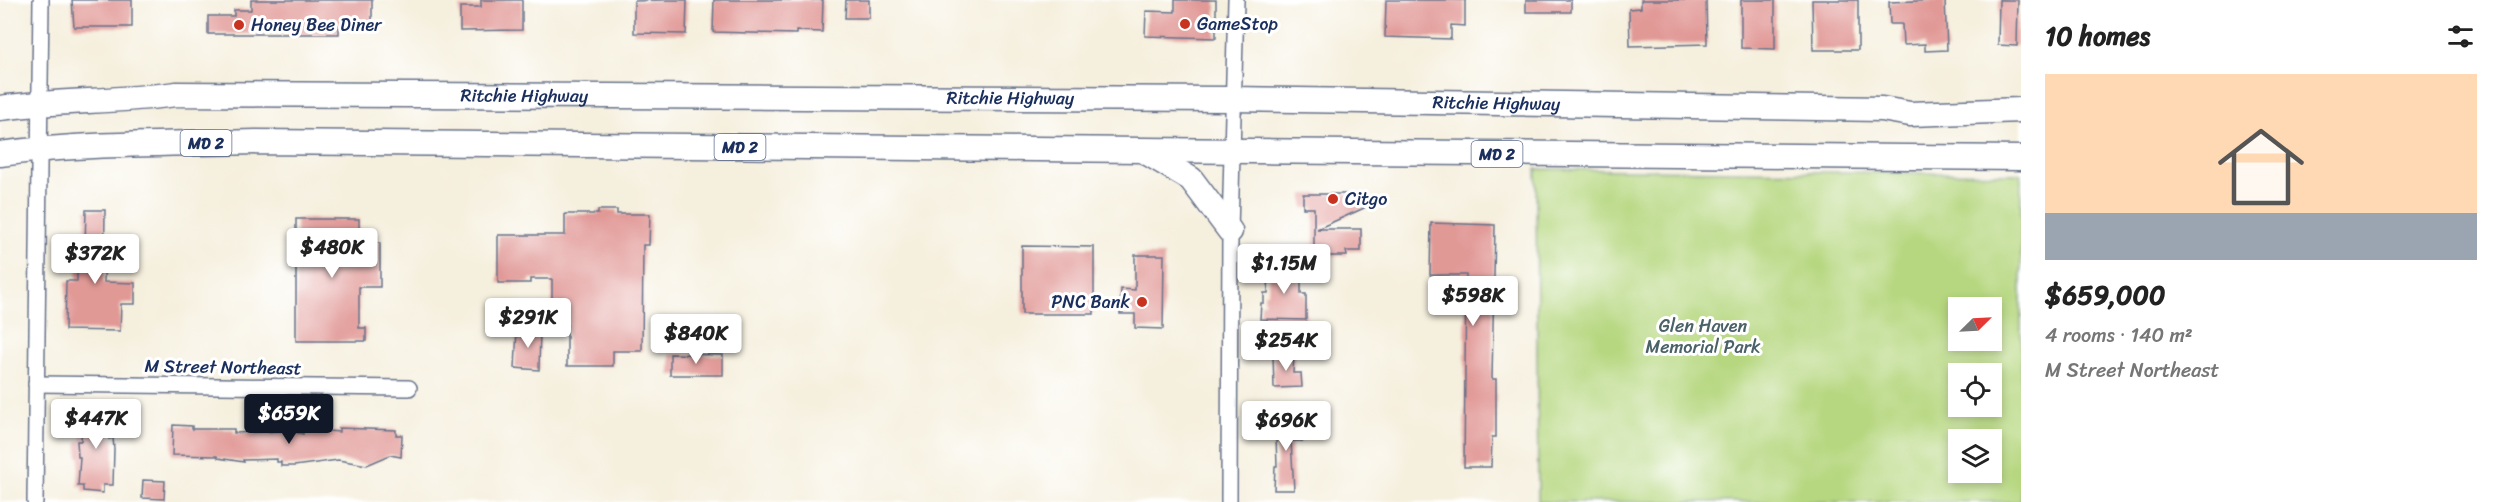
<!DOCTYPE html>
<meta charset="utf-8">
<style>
body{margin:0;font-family:Sriracha,sans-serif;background:#f6f6f6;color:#222;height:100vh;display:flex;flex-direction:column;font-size:22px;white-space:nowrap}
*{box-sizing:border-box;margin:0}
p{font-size:20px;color:#767676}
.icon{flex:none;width:33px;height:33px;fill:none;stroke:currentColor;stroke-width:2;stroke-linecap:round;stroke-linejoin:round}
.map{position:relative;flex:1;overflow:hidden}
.panel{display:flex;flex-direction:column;background:#fff;width:480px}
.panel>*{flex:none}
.needle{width:39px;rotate:66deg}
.buttons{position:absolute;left:1948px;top:297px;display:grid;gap:12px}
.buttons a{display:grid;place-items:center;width:54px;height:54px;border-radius:0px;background:#fff;box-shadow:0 3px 9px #0003;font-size:30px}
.price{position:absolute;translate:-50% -51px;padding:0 14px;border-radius:6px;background:#fff;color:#222;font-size:20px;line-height:39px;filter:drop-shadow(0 2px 3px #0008)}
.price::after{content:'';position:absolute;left:50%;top:36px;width:18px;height:14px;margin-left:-9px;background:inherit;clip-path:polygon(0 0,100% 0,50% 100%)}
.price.active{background:#111827;color:#fff}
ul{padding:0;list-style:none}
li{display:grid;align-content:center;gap:12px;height:318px;padding:0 24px}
li span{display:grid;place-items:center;height:186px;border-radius:0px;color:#555}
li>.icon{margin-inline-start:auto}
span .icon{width:108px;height:108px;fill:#fffc;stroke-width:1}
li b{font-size:26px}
h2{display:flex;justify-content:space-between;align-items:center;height:72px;padding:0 24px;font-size:26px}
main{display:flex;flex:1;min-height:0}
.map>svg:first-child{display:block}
.green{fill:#b6d77f;stroke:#68836e;stroke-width:1.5;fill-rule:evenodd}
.building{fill:#e19996}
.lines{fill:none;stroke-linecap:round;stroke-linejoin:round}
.minor-casing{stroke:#67728a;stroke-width:18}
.primary-casing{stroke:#67728a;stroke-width:27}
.minor{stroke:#fff;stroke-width:15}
.primary{stroke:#fff;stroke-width:24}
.poi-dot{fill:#c8321e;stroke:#fff;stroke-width:2}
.labels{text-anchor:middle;stroke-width:6;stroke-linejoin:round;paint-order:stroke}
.shield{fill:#fff;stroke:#5f6d8e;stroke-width:1.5}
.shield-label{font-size:16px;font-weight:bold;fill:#1b2f5e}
.poi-label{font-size:18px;fill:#1b2f5e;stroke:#fff;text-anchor:start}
.street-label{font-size:18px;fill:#1b2f5e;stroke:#fff}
.park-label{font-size:18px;fill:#4a6168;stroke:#fff}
</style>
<main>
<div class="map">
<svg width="2021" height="502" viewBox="0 0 2021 502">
<rect width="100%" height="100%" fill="#fff"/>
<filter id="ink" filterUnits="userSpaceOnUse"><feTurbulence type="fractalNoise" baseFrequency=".0167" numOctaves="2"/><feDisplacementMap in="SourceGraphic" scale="12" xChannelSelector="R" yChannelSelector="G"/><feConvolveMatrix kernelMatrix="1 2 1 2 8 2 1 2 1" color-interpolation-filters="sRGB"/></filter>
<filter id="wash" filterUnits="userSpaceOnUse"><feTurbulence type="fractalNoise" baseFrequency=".008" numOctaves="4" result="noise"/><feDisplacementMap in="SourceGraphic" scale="24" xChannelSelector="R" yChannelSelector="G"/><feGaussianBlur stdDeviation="1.35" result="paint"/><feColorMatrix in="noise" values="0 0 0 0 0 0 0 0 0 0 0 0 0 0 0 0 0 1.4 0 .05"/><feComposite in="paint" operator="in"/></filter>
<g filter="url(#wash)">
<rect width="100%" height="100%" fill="#f5efdd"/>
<path class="green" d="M1536,169L2021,174V502H1538ZM1959,308H1992V340H1959ZM1959,374H1992V406H1959ZM1959,440H1992V472H1959Z"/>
<g id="blocks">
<g class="building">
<path d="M72,0H132V27H74Z"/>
<path d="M251,0H372V27H339V34H208V16H234V10H251Z"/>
<path d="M481,0H522V30L460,31V7H481Z"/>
<path d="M663,0H687L686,34L634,33V1Z"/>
<path d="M714,0H823L822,32L796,31V34L713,32Z"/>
<path d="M846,0H869V18H845Z"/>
<path d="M1175,0H1216V38L1145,36L1146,11L1175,12Z"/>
<path d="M1386,0H1465V26L1451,25V39L1385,37Z"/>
<rect x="1526" y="0" width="45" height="12"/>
<path d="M1641,0H1706L1707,44L1630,46L1629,9L1641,8Z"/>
<path d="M1741,0H1775V49L1741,48Z"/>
<path d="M1812,0H1858V50H1813Z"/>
<path d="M1945,0L1947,50L1925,51V44L1903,45L1902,24H1890L1889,2Z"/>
<path d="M1999,0H2018L2017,46L1998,45Z"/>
<path d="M1303,194H1358L1364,208L1317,229H1361V251H1346L1347,256H1314V208H1303Z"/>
<path d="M86,210H105L104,282L135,283V304H121L120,331L65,330L66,281H77V245H85Z"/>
<path d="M598,210H617V214H650L649,245H643L642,351H613V366H567V312L552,311V279H530V283H498V235H565V214H598Z"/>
<path d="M296,219H359V243H380V287H359V328H366V341H296Z"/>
<path d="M1431,223L1495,225L1492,379H1496V437H1492L1491,467H1464L1466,275H1430Z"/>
<path d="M1022,246L1094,247V314H1022Z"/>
<path d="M1135,255H1164L1163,329L1135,328V314H1120L1121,289L1135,290Z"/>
<path d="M1269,266L1301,267V294H1306V320L1260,319L1261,303H1264V293H1268Z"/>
<path d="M517,329H540L539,370L515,368Z"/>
<path d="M670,354L723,355V375H670Z"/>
<path d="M1273,355H1294L1293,373H1301L1302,387L1274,388Z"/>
<path d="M83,405H109V439L113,438L114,449L113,485H103V493L83,491V486H78L80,457H78L77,441H81Z"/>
<path d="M1277,421H1304L1303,441H1291L1294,490H1274L1275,466H1277L1276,438H1273L1272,424H1277Z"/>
<path d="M173,425L192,426V429H234V433L281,431V429L303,434V429L339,432V428L396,430V435H402L401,457L390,455L367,465L338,460L294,466H281V462H277V459L243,460L244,462L218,458L217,456L172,455Z"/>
<path d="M143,480L165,481L164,499L142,498Z"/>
</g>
</g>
</g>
<g filter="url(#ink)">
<use href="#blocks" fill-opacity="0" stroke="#67728a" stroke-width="1.5"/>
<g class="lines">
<defs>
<g id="minor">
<path d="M36,384L409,388"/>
<path d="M35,502L41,0"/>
<path d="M1229,502L1230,231L1236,0"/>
</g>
<g id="primary">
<path id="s1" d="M0,108C58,100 118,102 176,94L1233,99L1882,109L1910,114L2021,110"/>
<path d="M1144,151L1191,179L1230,231"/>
<path d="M0,154C84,143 171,144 256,142L2021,158"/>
</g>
</defs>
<use href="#minor" class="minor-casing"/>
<use href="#primary" class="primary-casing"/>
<use href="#minor" class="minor"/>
<use href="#primary" class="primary"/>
</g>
</g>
<g class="poi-dot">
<circle cx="1185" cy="24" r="6"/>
<circle cx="239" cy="25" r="6"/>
<circle cx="1333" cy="199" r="6"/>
<circle cx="1142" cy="302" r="6"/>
</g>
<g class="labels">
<g class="shield">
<rect x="180.5" y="130" width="51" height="26" rx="4.5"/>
<rect x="714.5" y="134" width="51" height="26" rx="4.5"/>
<rect x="1471.5" y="141" width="51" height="26" rx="4.5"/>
</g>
<g class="shield-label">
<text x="206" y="149">MD 2</text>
<text x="740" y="153">MD 2</text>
<text x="1497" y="160">MD 2</text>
</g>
<g class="poi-label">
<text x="1197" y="30">GameStop</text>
<text x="251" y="31">Honey Bee Diner</text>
<text x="1345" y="205">Citgo</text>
<text x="1130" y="308" text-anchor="end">PNC Bank</text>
</g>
<g class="street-label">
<text dy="6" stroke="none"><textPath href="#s1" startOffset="525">Ritchie Highway</textPath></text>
<text dy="6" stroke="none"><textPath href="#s1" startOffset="1011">Ritchie Highway</textPath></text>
<text dy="6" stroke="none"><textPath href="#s1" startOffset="1497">Ritchie Highway</textPath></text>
<text transform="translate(223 367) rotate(1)" y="6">M Street Northeast</text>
</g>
<g class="park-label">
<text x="1703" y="332">Glen Haven<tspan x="1703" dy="21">Memorial Park</tspan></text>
</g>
</g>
</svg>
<div class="buttons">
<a><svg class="needle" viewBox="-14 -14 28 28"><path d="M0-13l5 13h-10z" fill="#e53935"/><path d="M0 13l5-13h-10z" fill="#767676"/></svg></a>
<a><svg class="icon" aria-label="locate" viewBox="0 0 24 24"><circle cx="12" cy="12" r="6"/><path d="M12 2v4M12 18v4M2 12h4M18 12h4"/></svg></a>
<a><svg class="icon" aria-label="layers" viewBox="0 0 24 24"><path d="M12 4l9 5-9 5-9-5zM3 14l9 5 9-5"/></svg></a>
</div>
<b class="price" style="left:332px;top:279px">$480K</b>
<b class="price" style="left:95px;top:285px">$372K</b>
<b class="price" style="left:1284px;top:295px">$1.15M</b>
<b class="price" style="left:1473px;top:327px">$598K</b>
<b class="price" style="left:528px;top:349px">$291K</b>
<b class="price" style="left:696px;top:365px">$840K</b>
<b class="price" style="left:1286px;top:372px">$254K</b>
<b class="price active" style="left:289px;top:445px">$659K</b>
<b class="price" style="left:96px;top:450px">$447K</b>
<b class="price" style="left:1286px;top:452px">$696K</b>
</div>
<section class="panel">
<h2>10 homes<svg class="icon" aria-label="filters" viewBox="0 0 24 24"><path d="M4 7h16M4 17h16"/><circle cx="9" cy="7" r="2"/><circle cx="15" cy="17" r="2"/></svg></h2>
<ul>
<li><span style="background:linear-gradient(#ffd9b3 75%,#9aa5b1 0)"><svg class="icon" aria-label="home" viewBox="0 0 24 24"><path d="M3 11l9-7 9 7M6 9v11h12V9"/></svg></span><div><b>$659,000</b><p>4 rooms · 140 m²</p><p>M Street Northeast</p></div></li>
</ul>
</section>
</main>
